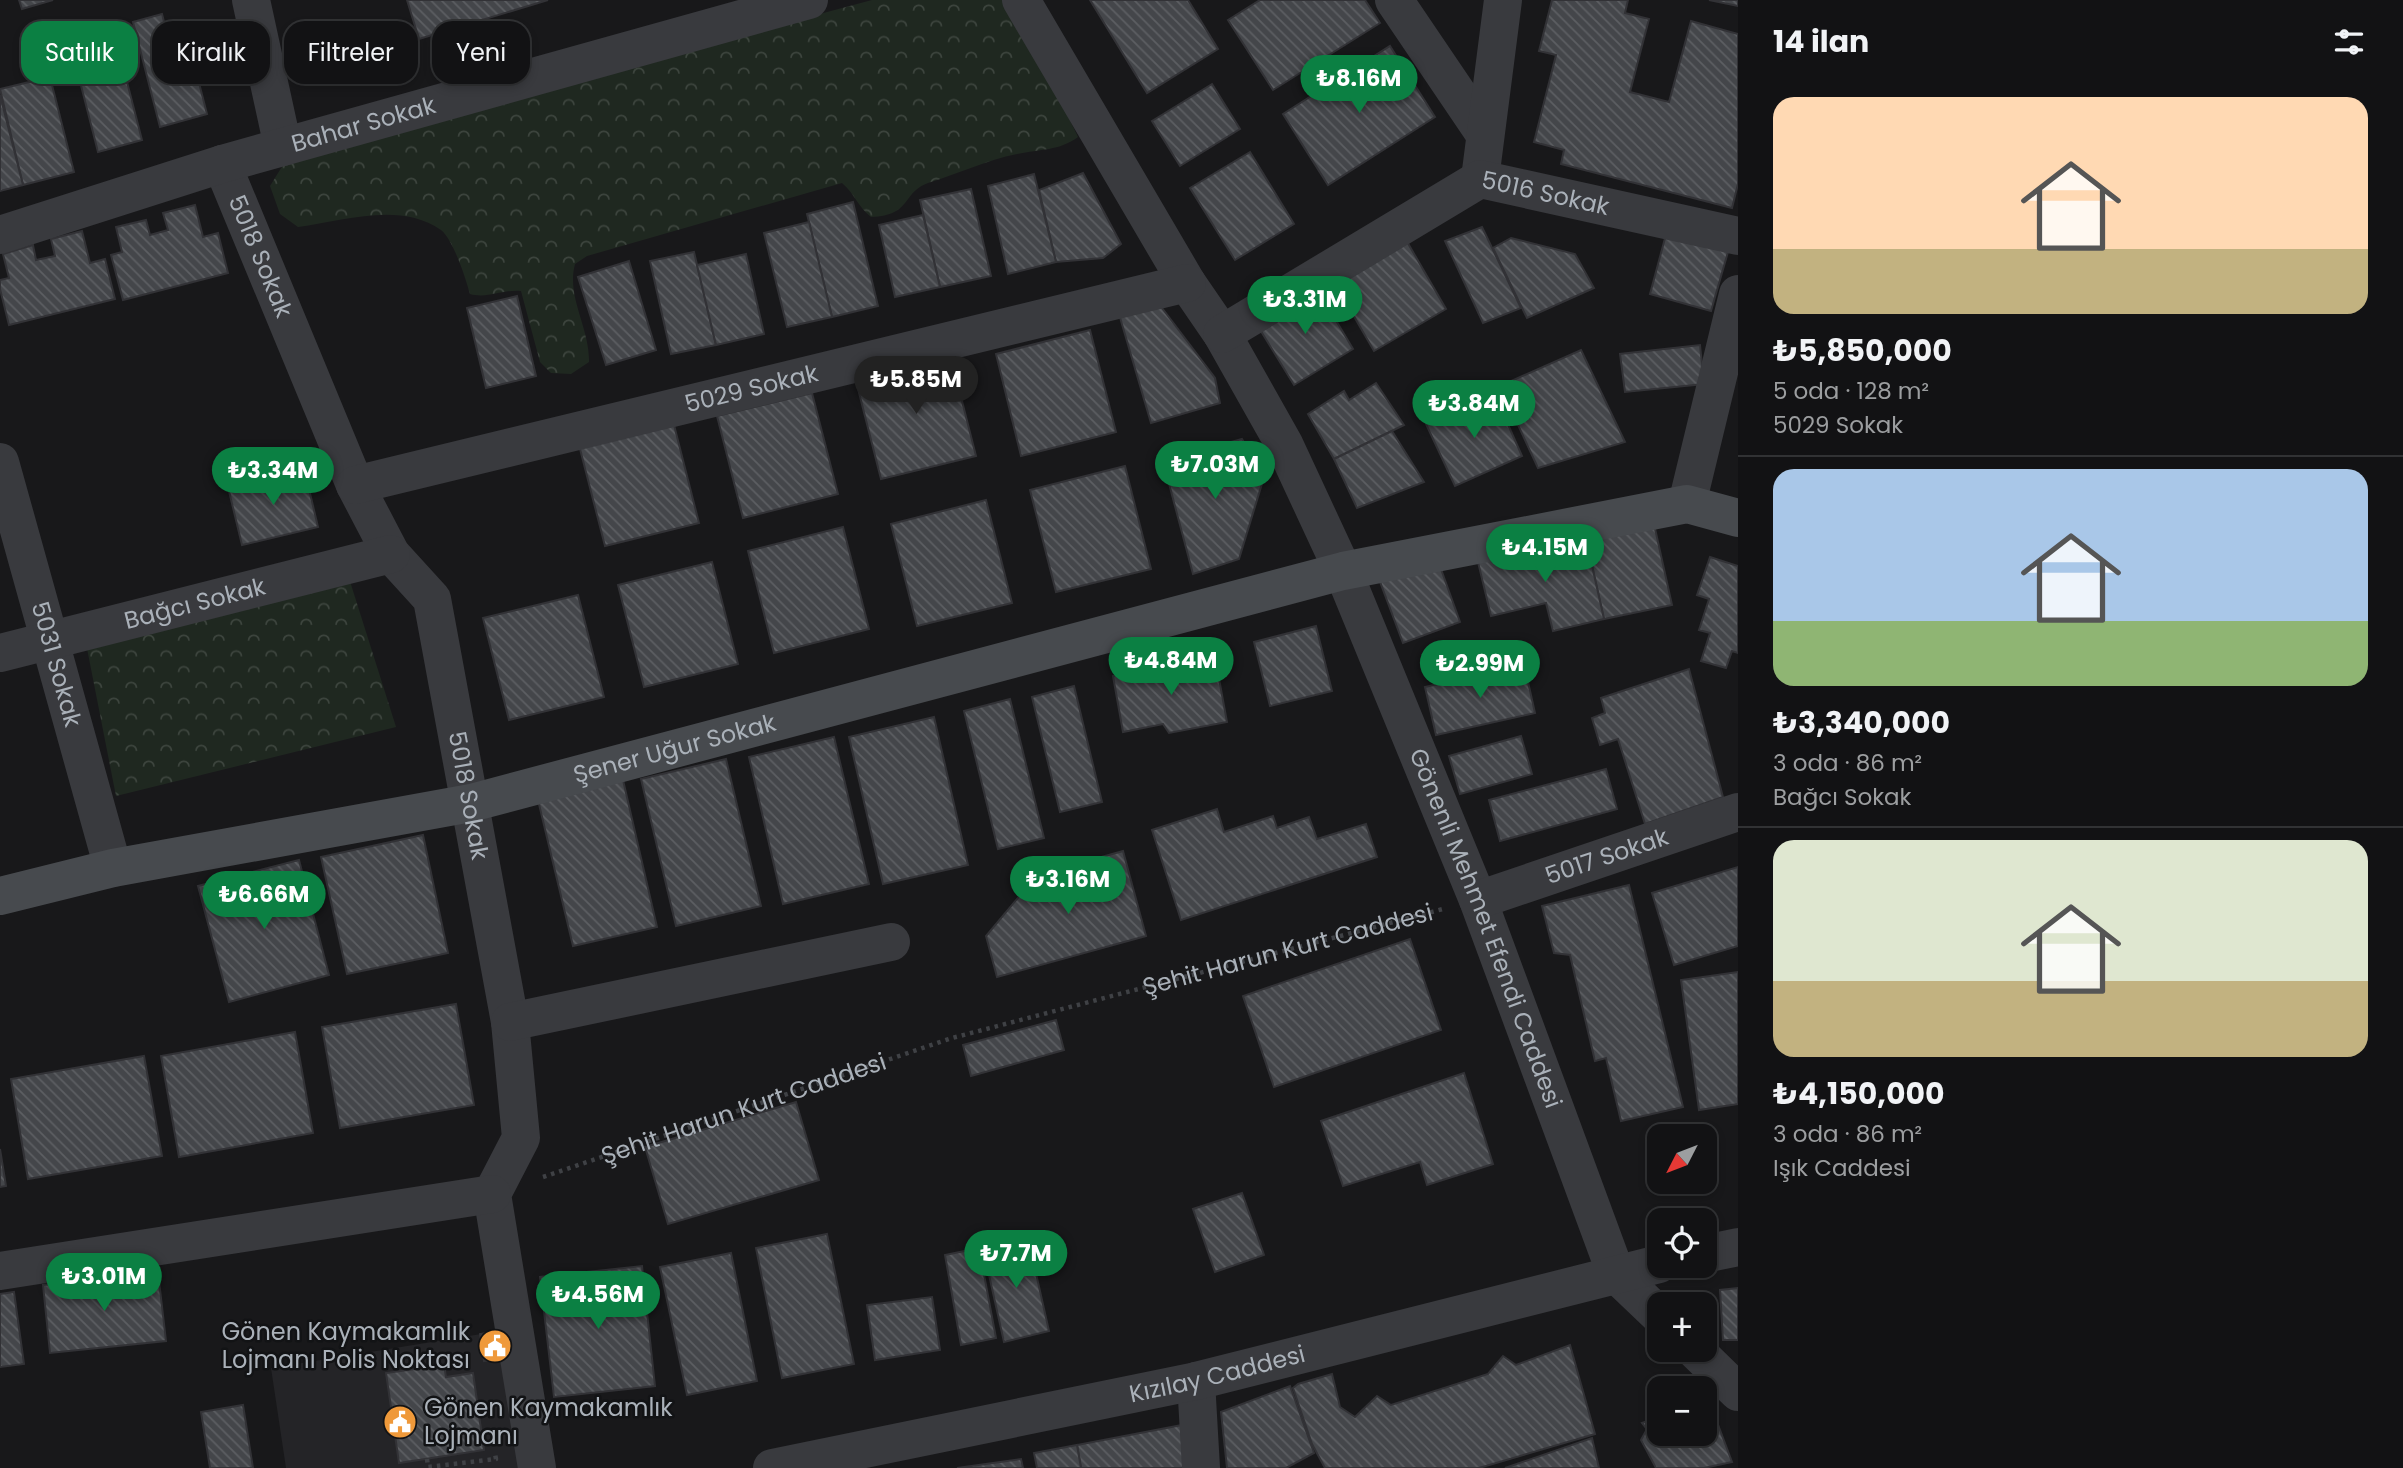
<!DOCTYPE html>
<html lang="tr">
<meta charset="utf-8">
<style>
body{margin:0;font-family:Poppins,sans-serif;background:#1f2022;color:#f1f3f6;height:100vh;display:flex;flex-direction:column;font-size:26px;white-space:nowrap}
*{box-sizing:border-box;margin:0}
p{font-size:23px;color:#9c9ea0}
.icon{flex:none;width:38px;height:38px;fill:none;stroke:currentColor;stroke-width:2;stroke-linecap:round;stroke-linejoin:round}
.map{position:relative;flex:1;overflow:hidden}
.drawer{display:flex;flex-direction:column;background:#121214;width:665px}
.drawer>*{flex:none}
.banner{position:absolute;left:21px;top:21px;width:665px;height:63px;display:flex;gap:14px}
.needle{width:46px;rotate:228deg}
.buttons{position:absolute;left:1647px;top:1124px;display:grid;gap:14px}
.buttons a{display:grid;place-items:center;width:70px;height:70px;border-radius:14px;background:#121214;box-shadow:0 4px 10px #0003,0 0 0 2px #313234;font-size:35px}
.price{position:absolute;translate:-50% -60px;padding:0 16px;border-radius:24px;background:#0b8043;color:#fff;font-size:23px;line-height:46px;filter:drop-shadow(0 2px 4px #0008)}
.price::after{content:'';position:absolute;left:50%;top:42px;width:21px;height:16px;margin-left:-10px;background:inherit;clip-path:polygon(0 0,100% 0,50% 100%)}
.price.current{background:#222;color:#fff}
ul{padding:0;list-style:none}
li{display:grid;align-content:center;gap:14px;height:371px;padding:0 35px}
li+li{border-top:2px solid #313234}
li span{display:grid;place-items:center;height:217px;border-radius:21px;color:#555}
li>.icon{margin-inline-start:auto}
span .icon{width:126px;height:126px;fill:#fffc;stroke-width:1}
li b{font-size:30px}
h2{display:flex;justify-content:space-between;align-items:center;height:84px;padding:0 35px;font-size:30px}
.pill{padding:0 24px;border-radius:21px;background:#121214;box-shadow:0 4px 10px #0003,0 0 0 2px #313234;font-size:24px;line-height:63px}
.pill.current{background:#0b8043;color:#fff}
main{display:flex;flex:1;min-height:0}
.map>svg:first-child{display:block}
.built{fill:#242427}
.forest{fill:url(#forest-crowns)}
.building{fill:url(#building-back-hatch);stroke:#323236;stroke-width:2}
.lines{fill:none;stroke-linecap:round;stroke-linejoin:round}
.path{stroke:#3f4145;stroke-width:4.5;stroke-dasharray:3.5 5;stroke-linecap:butt}
.street{stroke:#393a3e;stroke-width:38}
.secondary{stroke:#474a4e;stroke-width:38}
.labels{text-anchor:middle;stroke-width:5;stroke-linejoin:round;paint-order:stroke}
.street-label{font-size:24px;fill:#aab1b9;stroke:#121315}
.poi-label{font-size:24px;fill:#aab1b9;stroke:#121315;text-anchor:end}
</style>
<main>
<div class="map">
<svg width="1738" height="1468" viewBox="0 0 1738 1468">
<defs>
<pattern id="forest-crowns" width="20" height="18" patternUnits="userSpaceOnUse" patternTransform="scale(1.75)"><rect width="20" height="18" fill="#1f2820"/><path d="M2 6a3 3 0 1 1 6 0M12 15a3 3 0 1 1 6 0" fill="none" stroke="#3d453e"/></pattern>
<pattern id="building-back-hatch" width="6" height="6" patternUnits="userSpaceOnUse" patternTransform="scale(1.75)"><rect width="6" height="6" fill="#44464a"/><path d="M-1 5l2 2M0 0l6 6M5-1l2 2" fill="none" stroke="#5c5e62"/></pattern>
</defs>
<rect width="100%" height="100%" fill="#18181a"/>
<path class="built" d="M506,1330L528,1468H286L271,1368Z"/>
<g class="forest">
<path d="M872,0H1006L1033,45L1078,137C1059,151 1040,149 1017,154C987,160 957,174 928,183C901,193 913,215 871,217C858,207 855,194 842,183L587,256L575,264C566,297 590,328 589,362L571,374L551,373L540,362L521,291C503,289 488,299 470,294C466,279 453,239 441,230C400,201 343,221 298,227L280,214L270,186L288,157Z"/>
<path d="M347,572L396,727L116,796L85,638Z"/>
</g>
<g class="building">
<path d="M19,0H53L22,9Z"/>
<path d="M407,0H548L419,39Z"/>
<path d="M1090,0H1188L1218,49L1147,93Z"/>
<path d="M1260,0H1365L1380,23L1273,90L1228,20Z"/>
<path d="M1552,0H1628L1625,13L1649,19L1630,92L1669,102L1691,21L1738,34V184L1732,208L1561,164L1564,150L1534,142L1556,55L1539,51Z"/>
<path d="M1709,0H1738V6Z"/>
<path d="M162,14L169,41L187,36L207,114L160,127L133,22Z"/>
<path d="M1390,46L1435,117L1328,185L1283,114Z"/>
<path d="M118,47L142,140L98,152L74,58Z"/>
<path d="M50,77L74,172L23,185L0,89Z"/>
<path d="M1212,84L1240,129L1180,166L1152,121Z"/>
<path d="M0,95L23,185L0,191Z"/>
<path d="M1250,152L1294,224L1235,260L1190,188Z"/>
<path d="M1083,173L1121,244L1103,258L1056,262L1039,190Z"/>
<path d="M1034,174L1056,262L1008,274L988,186Z"/>
<path d="M971,189L991,276L940,287L920,200Z"/>
<path d="M853,202L878,306L832,317L807,214Z"/>
<path d="M195,205L203,237L218,233L228,273L123,300L111,255L122,252L116,227L146,220L150,235L168,230L163,213Z"/>
<path d="M923,215L940,287L895,297L879,225Z"/>
<path d="M809,222L832,317L787,327L764,233Z"/>
<path d="M1482,227L1521,308L1483,323L1445,241Z"/>
<path d="M1668,227L1730,245L1711,311L1650,294Z"/>
<path d="M82,231L90,263L105,259L115,299L9,325L0,289V280L9,278L3,254L33,245L36,260L55,256L51,239Z"/>
<path d="M1402,233L1446,309L1374,351L1330,275Z"/>
<path d="M1511,238L1575,254L1594,288L1527,318L1493,248Z"/>
<path d="M694,252L716,345L671,354L650,261Z"/>
<path d="M746,254L764,334L716,345L697,265Z"/>
<path d="M629,261L656,350L606,365L578,277Z"/>
<path d="M1316,287L1353,349L1294,385L1256,323Z"/>
<path d="M517,296L536,376L486,388L467,308Z"/>
<path d="M1159,304L1215,378L1220,403L1151,423L1119,314Z"/>
<path d="M1090,330L1116,432L1021,456L996,354Z"/>
<path d="M1700,345L1704,384L1625,392L1620,354Z"/>
<path d="M1581,350L1625,442L1538,468L1500,386Z"/>
<path d="M950,354L976,456L881,479L855,377Z"/>
<path d="M1376,383L1404,425L1334,459L1308,414L1344,391L1349,400Z"/>
<path d="M812,393L838,494L743,518L717,416Z"/>
<path d="M1494,393L1522,456L1455,486L1426,424Z"/>
<path d="M673,421L699,523L605,546L579,445Z"/>
<path d="M1392,431L1424,482L1357,508L1334,459Z"/>
<path d="M1242,439L1264,477L1239,559L1193,574L1163,461Z"/>
<path d="M1125,466L1151,569L1056,592L1030,490Z"/>
<path d="M304,468L318,527L242,545L228,487Z"/>
<path d="M986,500L1012,603L917,626L891,524Z"/>
<path d="M1654,524L1672,605L1604,619L1586,539Z"/>
<path d="M843,527L869,629L774,653L748,551Z"/>
<path d="M1586,539L1604,619L1553,631L1546,603L1491,616L1478,562Z"/>
<path d="M1710,557L1738,566V653L1732,651L1726,668L1701,661L1710,633L1699,630L1709,599L1697,595Z"/>
<path d="M1437,558L1460,622L1403,643L1379,579Z"/>
<path d="M712,562L738,664L644,687L618,585Z"/>
<path d="M578,595L604,697L509,720L483,618Z"/>
<path d="M1316,626L1332,691L1270,706L1254,642Z"/>
<path d="M1215,657L1227,722L1169,733L1163,724L1123,732L1113,676Z"/>
<path d="M1524,664L1535,713L1436,735L1425,687Z"/>
<path d="M1689,669L1723,797L1645,824L1618,739L1600,745L1592,718L1605,713L1601,698Z"/>
<path d="M1074,686L1102,802L1060,812L1032,697Z"/>
<path d="M1010,699L1044,838L998,849L964,711Z"/>
<path d="M934,717L968,865L883,884L849,737Z"/>
<path d="M1521,736L1532,774L1460,794L1449,756Z"/>
<path d="M834,737L869,884L783,904L749,757Z"/>
<path d="M726,759L761,906L676,926L641,779Z"/>
<path d="M1606,769L1617,809L1500,841L1489,800Z"/>
<path d="M623,780L657,927L573,946L538,800Z"/>
<path d="M1217,809L1224,832L1273,816L1277,828L1309,817L1317,839L1366,824L1377,857L1181,920L1152,830Z"/>
<path d="M423,835L448,953L347,974L321,857Z"/>
<path d="M1123,851L1146,936L997,977L986,936L1037,875Z"/>
<path d="M299,860L329,975L229,1002L198,886Z"/>
<path d="M1738,867V946L1674,965L1652,893Z"/>
<path d="M1629,885L1683,1107L1621,1121L1606,1058L1595,1061L1570,955L1554,953L1542,906Z"/>
<path d="M1410,939L1441,1030L1274,1087L1243,996Z"/>
<path d="M1738,972V1104L1699,1110L1681,980Z"/>
<path d="M456,1004L474,1105L340,1128L322,1027Z"/>
<path d="M1056,1020L1064,1050L971,1076L963,1045Z"/>
<path d="M295,1032L313,1133L179,1157L161,1056Z"/>
<path d="M144,1056L162,1156L28,1179L11,1079Z"/>
<path d="M1464,1073L1493,1164L1427,1185L1420,1162L1343,1186L1321,1121Z"/>
<path d="M796,1102L819,1180L668,1224L645,1147Z"/>
<path d="M0,1149L6,1186L0,1187Z"/>
<path d="M1242,1193L1264,1255L1215,1272L1193,1209Z"/>
<path d="M827,1234L854,1364L782,1378L756,1248Z"/>
<path d="M1028,1238L1049,1331L1004,1342L983,1248Z"/>
<path d="M979,1248L996,1338L961,1345L945,1255Z"/>
<path d="M731,1253L757,1381L687,1395L660,1267Z"/>
<path d="M642,1266L655,1386L554,1397L540,1277Z"/>
<path d="M158,1272L166,1341L50,1353L43,1285Z"/>
<path d="M1738,1288V1340H1723L1720,1290Z"/>
<path d="M14,1292L24,1364L0,1367V1294Z"/>
<path d="M932,1297L940,1350L875,1360L867,1305Z"/>
<path d="M506,1330L510,1357L484,1361L480,1334Z"/>
<path d="M1570,1345L1595,1434L1479,1468H1325L1312,1444L1293,1388L1298,1384L1332,1374L1340,1407L1355,1417L1377,1396L1391,1405L1488,1374L1503,1356L1516,1365Z"/>
<path d="M444,1365L446,1377L473,1373L484,1450L399,1463L386,1373Z"/>
<path d="M1290,1386L1314,1453L1286,1468H1227L1221,1412Z"/>
<path d="M243,1405L253,1468H210L201,1412Z"/>
<path d="M1704,1408L1717,1422L1732,1462L1704,1468H1656L1641,1440L1647,1429L1642,1423L1659,1417V1433H1704Z"/>
<path d="M1182,1425L1187,1468H1081L1077,1445Z"/>
<path d="M1592,1438L1599,1468H1505Z"/>
<path d="M1077,1445L1081,1468H1037L1034,1453Z"/>
<path d="M1021,1459L1023,1468H957Z"/>
</g>
<g class="lines">
<g class="path">
<path id="s1" d="M543,1177L952,1038L1443,909"/>
<path d="M427,1459L428,1467L496,1459L495,1454"/>
</g>
<g class="street">
<path d="M251,0L283,147"/>
<path id="s2" d="M1021,0L1187,283L1222,334L1284,444L1343,571L1478,900L1616,1274L1659,1315"/>
<path d="M1394,0L1484,133"/>
<path id="s3" d="M222,164L355,485L391,554L432,599L510,1022L521,1138L492,1194L537,1468"/>
<path d="M1480,179L1503,0"/>
<path id="s4" d="M0,235L222,164L809,0"/>
<path id="s5" d="M1222,334L1480,179L1738,236"/>
<path id="s6" d="M0,462L113,868"/>
<path id="s7" d="M355,485L1187,283"/>
<path d="M1687,504L1738,294"/>
<path id="s8" d="M0,653L391,554"/>
<path id="s9" d="M1478,900L1738,812"/>
<path d="M510,1022L891,942"/>
<path d="M1704,1254L1738,1247"/>
<path d="M0,1271L492,1194"/>
<path d="M1694,1349L1738,1392"/>
<path d="M1196,1381L1201,1468"/>
<path id="s10" d="M772,1468L1196,1381L1659,1264"/>
</g>
<path class="secondary" id="s11" d="M0,896L113,868L471,803L1343,571L1687,504L1738,518"/>
</g>
<defs>
<symbol id="civic-disc" viewBox="-11 -11 22 22"><circle r="9.5" fill="#ef993a" stroke="#121315"/><path d="M-.6-6.5H3V-4.5H.6V-3L4-1V1h2V6H-6V1h2V-1L-.6-3ZM-1.2 2.5V6h2.4V2.5Z" fill="#fff"/></symbol>
</defs>
<g fill-rule="evenodd">
<use href="#civic-disc" x="476" y="1327" width="38" height="38"/>
<use href="#civic-disc" x="381" y="1403" width="38" height="38"/>
</g>
<g class="labels">
<g class="street-label">
<text dy="8" stroke="none"><textPath href="#s4" startOffset="380">Bahar Sokak</textPath></text>
<text dy="8" stroke="none"><textPath href="#s5" startOffset="368">5016 Sokak</textPath></text>
<text dy="8" stroke="none"><textPath href="#s3" startOffset="100">5018 Sokak</textPath></text>
<text dy="8" stroke="none"><textPath href="#s7" startOffset="408">5029 Sokak</textPath></text>
<text dy="8" stroke="none"><textPath href="#s8" startOffset="201">Bağcı Sokak</textPath></text>
<text dy="8" stroke="none"><textPath href="#s6" startOffset="210">5031 Sokak</textPath></text>
<text dy="8" stroke="none"><textPath href="#s11" startOffset="691">Şener Uğur Sokak</textPath></text>
<text dy="8" stroke="none"><textPath href="#s3" startOffset="686">5018 Sokak</textPath></text>
<text dy="8" stroke="none"><textPath href="#s9" startOffset="136">5017 Sokak</textPath></text>
<text dy="8" stroke="none"><textPath href="#s2" startOffset="1041">Gönenli Mehmet Efendi Caddesi</textPath></text>
<text dy="8" stroke="none"><textPath href="#s1" startOffset="779">Şehit Harun Kurt Caddesi</textPath></text>
<text dy="8" stroke="none"><textPath href="#s1" startOffset="212">Şehit Harun Kurt Caddesi</textPath></text>
<text dy="8" stroke="none"><textPath href="#s10" startOffset="455">Kızılay Caddesi</textPath></text>
</g>
<g class="poi-label">
<text x="470" y="1340">Gönen Kaymakamlık<tspan x="470" dy="28">Lojmanı Polis Noktası</tspan></text>
<text x="424" y="1416" text-anchor="start">Gönen Kaymakamlık<tspan x="424" dy="28">Lojmanı</tspan></text>
</g>
</g>
</svg>
<div class="buttons">
<a><svg class="needle" viewBox="-14 -14 28 28"><path d="M0-13l5 13h-10z" fill="#e53935"/><path d="M0 13l5-13h-10z" fill="#9c9ea0"/></svg></a>
<a><svg class="icon" aria-label="locate" viewBox="0 0 24 24"><circle cx="12" cy="12" r="6"/><path d="M12 2v4M12 18v4M2 12h4M18 12h4"/></svg></a>
<a>+</a>
<a>−</a>
</div>
<b class="price" style="left:1359px;top:115px">₺8.16M</b>
<b class="price" style="left:1305px;top:336px">₺3.31M</b>
<b class="price current" style="left:916px;top:416px">₺5.85M</b>
<b class="price" style="left:1474px;top:440px">₺3.84M</b>
<b class="price" style="left:1215px;top:501px">₺7.03M</b>
<b class="price" style="left:273px;top:507px">₺3.34M</b>
<b class="price" style="left:1545px;top:584px">₺4.15M</b>
<b class="price" style="left:1171px;top:697px">₺4.84M</b>
<b class="price" style="left:1480px;top:700px">₺2.99M</b>
<b class="price" style="left:1068px;top:916px">₺3.16M</b>
<b class="price" style="left:264px;top:931px">₺6.66M</b>
<b class="price" style="left:1016px;top:1290px">₺7.7M</b>
<b class="price" style="left:104px;top:1313px">₺3.01M</b>
<b class="price" style="left:598px;top:1331px">₺4.56M</b>
<div class="banner">
<a class="pill current">Satılık</a>
<a class="pill">Kiralık</a>
<a class="pill">Filtreler</a>
<a class="pill">Yeni</a>
</div>
</div>
<section class="drawer">
<h2>14 ilan<svg class="icon" aria-label="filters" viewBox="0 0 24 24"><path d="M4 7h16M4 17h16"/><circle cx="9" cy="7" r="2"/><circle cx="15" cy="17" r="2"/></svg></h2>
<ul>
<li><span style="background:linear-gradient(#ffd9b3 70%,#c2b280 0)"><svg class="icon" aria-label="home" viewBox="0 0 24 24"><path d="M3 11l9-7 9 7M6 9v11h12V9"/></svg></span><div><b>₺5,850,000</b><p>5 oda · 128 m²</p><p>5029 Sokak</p></div></li>
<li><span style="background:linear-gradient(#a9c7e8 70%,#8fb573 0)"><svg class="icon" aria-label="home" viewBox="0 0 24 24"><path d="M3 11l9-7 9 7M6 9v11h12V9"/></svg></span><div><b>₺3,340,000</b><p>3 oda · 86 m²</p><p>Bağcı Sokak</p></div></li>
<li><span style="background:linear-gradient(#dfe7d0 65%,#c2b280 0)"><svg class="icon" aria-label="home" viewBox="0 0 24 24"><path d="M3 11l9-7 9 7M6 9v11h12V9"/></svg></span><div><b>₺4,150,000</b><p>3 oda · 86 m²</p><p>Işık Caddesi</p></div></li>
</ul>
</section>
</main>
